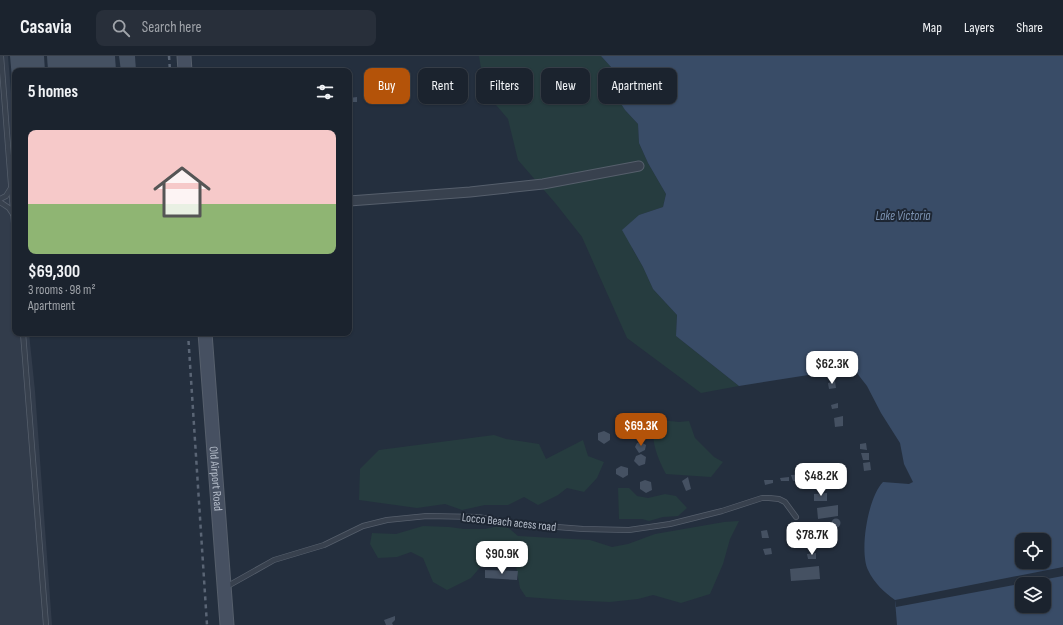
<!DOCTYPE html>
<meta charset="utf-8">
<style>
body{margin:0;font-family:"Sofia Sans Condensed",sans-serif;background:#282f3a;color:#f1f3f6;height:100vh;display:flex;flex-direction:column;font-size:15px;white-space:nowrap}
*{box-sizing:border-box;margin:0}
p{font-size:13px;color:#a0a4aa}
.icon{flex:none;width:22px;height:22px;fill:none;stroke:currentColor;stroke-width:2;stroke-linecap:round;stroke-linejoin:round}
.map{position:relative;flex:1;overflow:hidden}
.drawer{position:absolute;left:12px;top:12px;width:340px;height:268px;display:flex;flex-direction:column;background:#1b232e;border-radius:8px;box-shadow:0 1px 3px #0004,0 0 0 1px #39404a}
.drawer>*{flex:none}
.top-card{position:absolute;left:364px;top:12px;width:380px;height:36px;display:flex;gap:8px}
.fabs{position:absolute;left:1015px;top:477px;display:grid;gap:8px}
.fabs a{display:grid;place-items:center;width:36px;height:36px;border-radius:8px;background:#1b232e;box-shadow:0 1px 3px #0004,0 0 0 1px #39404a;font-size:20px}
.price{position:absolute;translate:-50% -34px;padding:0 9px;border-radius:8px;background:#fff;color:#222;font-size:13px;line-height:26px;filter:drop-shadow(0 1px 2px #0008)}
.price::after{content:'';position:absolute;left:50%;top:24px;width:12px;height:9px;margin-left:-6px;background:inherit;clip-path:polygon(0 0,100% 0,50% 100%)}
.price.active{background:#b45309;color:#fff}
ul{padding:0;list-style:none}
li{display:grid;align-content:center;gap:8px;height:212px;padding:0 16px}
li+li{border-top:1px solid #39404a}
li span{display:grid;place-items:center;height:124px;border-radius:8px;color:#555}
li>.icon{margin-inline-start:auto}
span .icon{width:72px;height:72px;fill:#fffc;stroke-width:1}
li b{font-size:17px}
h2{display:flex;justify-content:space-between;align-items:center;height:48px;padding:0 16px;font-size:17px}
.chip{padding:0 14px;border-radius:8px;background:#1b232e;box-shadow:0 1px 3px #0004,0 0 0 1px #39404a;font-size:14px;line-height:36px}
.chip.active{background:#b45309;color:#fff}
header{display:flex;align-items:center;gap:24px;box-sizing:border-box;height:56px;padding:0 20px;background:#1b232e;border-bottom:1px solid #39404a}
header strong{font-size:19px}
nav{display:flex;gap:22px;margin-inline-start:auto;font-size:14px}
.search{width:280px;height:36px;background:#282f3a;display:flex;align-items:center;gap:10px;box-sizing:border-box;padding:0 14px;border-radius:8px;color:#a0a4aa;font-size:15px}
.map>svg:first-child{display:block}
.airport{fill:#323c4b}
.green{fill:#263c3f}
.water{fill:#394c67;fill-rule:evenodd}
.pier{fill:#242f3e}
.building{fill:#455162}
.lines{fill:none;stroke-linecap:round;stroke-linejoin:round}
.lane-casing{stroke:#565f6c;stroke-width:6}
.street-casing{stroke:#565f6c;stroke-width:11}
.secondary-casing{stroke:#565f6c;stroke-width:15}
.lane{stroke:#38414e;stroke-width:4.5}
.street{stroke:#38414e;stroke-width:9}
.secondary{stroke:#465061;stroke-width:13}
.rail{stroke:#5a6575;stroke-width:2.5;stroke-dasharray:4 4;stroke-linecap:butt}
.labels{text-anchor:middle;stroke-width:4;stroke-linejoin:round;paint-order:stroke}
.street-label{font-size:12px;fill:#b4bcc9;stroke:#1d2633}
.water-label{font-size:13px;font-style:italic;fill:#7c92b1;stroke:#1d2633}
</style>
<header>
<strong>Casavia</strong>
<div class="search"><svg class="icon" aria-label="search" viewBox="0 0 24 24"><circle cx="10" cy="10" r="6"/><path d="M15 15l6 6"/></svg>Search here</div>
<nav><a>Map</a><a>Layers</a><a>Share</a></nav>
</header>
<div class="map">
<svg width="1063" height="569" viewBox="0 0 1063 569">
<rect width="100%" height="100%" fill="#242f3e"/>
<path class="airport" d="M0,0H8L14,73L15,96V277H29L35,335L52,569H0Z"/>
<g class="green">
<path d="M479,0H601L621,22L619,43L625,54L638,68L639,87L648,107L666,138L663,151L639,159L632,192L643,211L653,233L677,259L676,280L739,330L701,337L627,282L582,181L556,148L518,104L508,63L485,36Z"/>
<path d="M661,364L679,366L689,365L695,382L714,401L723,406L711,421L666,418C660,407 651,387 654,374C655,371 659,367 661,364Z"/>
<path d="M494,379L506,383L539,388L546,403L583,384L588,400L604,406L597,422L584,436L567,432L558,439L538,449L524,441L508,449H485L462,454L445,448L417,452L359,444L360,413L379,394Z"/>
<path d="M618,432H629L637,440L648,442L665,438L676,440L687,452L678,460L663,461L649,465L642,463H619Z"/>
<path d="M739,465L730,483L723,508L710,538L681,547L653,539L638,543L610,546L566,544L526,541L520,532L516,510L483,508L471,522L447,534L433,526L423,502L411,496L397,501L378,502L370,488L372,477L396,478L423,470L449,471L464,473H485L505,469L518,480L590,484L612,491L628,488L655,478L724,466Z"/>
</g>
<path class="water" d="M601,0H1063V569H897L895,544C884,536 874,527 868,514C859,495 868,441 883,426L909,428L913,426L904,408L900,387L881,357L867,330L853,312L739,330L676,280L677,259L653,233L643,211L622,174L639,159L663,151L666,138L648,107L639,87L638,68L625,54L618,43L621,22ZM1022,484H1044V506H1022ZM1022,528H1044V550H1022Z"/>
<path class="pier" d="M1063,511V520L896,551L895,544Z"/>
<g class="building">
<path d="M10,0H44L45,15H15V44H14Z"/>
<path d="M47,0H115L116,15H48Z"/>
<path d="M119,0H135L136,15H121Z"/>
<path d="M357,41V46H349V42Z"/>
<path d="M835,325L836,332L829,333L828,327Z"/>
<path d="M838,347V352L832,353L831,349Z"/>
<path d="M843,360V370L835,371L834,362Z"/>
<path d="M637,372L639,374L640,378L637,381L633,378V373Z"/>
<path d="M604,375L610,378V384L604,388L598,384V377Z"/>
<path d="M641,386L646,389L645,394L639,397L635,391L637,387Z"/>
<path d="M866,387L867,394L860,393V388Z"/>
<path d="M861,397H869V404H863Z"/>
<path d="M641,398L646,401L645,408L639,410L634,405L636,400Z"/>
<path d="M870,406L871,414L864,415L863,407Z"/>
<path d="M621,410L628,412V419L623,422L616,418V413Z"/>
<path d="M807,418V423L793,425L791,419Z"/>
<path d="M688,421L691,433L686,435L682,425Z"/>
<path d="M789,421V425H781L780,422Z"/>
<path d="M645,424L651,426L652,434L646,437L640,433V426Z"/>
<path d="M764,424H773V427L765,429Z"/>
<path d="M827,437V445H814V438Z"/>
<path d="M838,449V460L818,463L817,452Z"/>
<circle cx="836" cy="467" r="4.5"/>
<path d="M767,474L769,482H762L761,475Z"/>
<path d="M771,492L772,498L765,499L763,493Z"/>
<path d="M816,497V503H808L807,498Z"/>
<path d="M819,510L820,523L791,525L790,513Z"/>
<path d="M485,514L518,515L517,524L485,522Z"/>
<path d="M395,560V564L392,567L393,569H386L384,564Z"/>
</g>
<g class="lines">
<defs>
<g id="lane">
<path d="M1,0L15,180"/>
<path d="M0,143L6,140L11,132"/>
<path d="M0,146L9,152L13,158"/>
<path d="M23,277L46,569"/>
<path d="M226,531L274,504L324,489L363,470L387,464L427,460L478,461L518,468L583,473L629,474L670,468L722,455L762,442H769L779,443L785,446L796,461"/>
</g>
<path id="street" d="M349,145L470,136L543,128L639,110"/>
<g id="secondary">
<path d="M184,0L185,15"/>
<path id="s1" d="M205,277L227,569"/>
</g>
</defs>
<use href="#lane" class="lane-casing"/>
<use href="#street" class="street-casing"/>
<use href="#secondary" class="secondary-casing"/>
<use href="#lane" class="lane"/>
<use href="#street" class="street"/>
<use href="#secondary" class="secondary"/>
<g class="rail">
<path d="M169,0L170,15"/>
<path d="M188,277L207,569"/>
</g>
</g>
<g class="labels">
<g class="street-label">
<text dy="4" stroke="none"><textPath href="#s1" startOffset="146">Old Airport Road</textPath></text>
<text transform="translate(509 466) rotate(6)" y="4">Locco Beach acess road</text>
</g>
<g class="water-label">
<text x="903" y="164">Lake Victoria</text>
</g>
</g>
</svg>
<div class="fabs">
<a><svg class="icon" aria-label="locate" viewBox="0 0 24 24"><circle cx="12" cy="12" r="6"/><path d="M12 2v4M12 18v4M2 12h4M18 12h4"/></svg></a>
<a><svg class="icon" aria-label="layers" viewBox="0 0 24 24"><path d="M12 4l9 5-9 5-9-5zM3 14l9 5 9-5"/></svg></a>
</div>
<b class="price" style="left:832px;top:329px">$62.3K</b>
<b class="price active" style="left:641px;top:391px">$69.3K</b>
<b class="price" style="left:821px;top:441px">$48.2K</b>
<b class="price" style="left:812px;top:500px">$78.7K</b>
<b class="price" style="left:502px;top:519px">$90.9K</b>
<div class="top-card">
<a class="chip active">Buy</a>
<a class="chip">Rent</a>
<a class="chip">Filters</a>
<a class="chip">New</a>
<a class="chip">Apartment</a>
</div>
<section class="drawer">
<h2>5 homes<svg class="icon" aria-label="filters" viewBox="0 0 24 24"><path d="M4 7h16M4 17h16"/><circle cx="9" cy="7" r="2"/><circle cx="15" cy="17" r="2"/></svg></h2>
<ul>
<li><span style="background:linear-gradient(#f6c9c9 60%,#8fb573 0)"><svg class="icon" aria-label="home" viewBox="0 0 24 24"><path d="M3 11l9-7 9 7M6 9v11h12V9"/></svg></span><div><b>$69,300</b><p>3 rooms · 98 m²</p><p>Apartment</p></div></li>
</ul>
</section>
</div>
